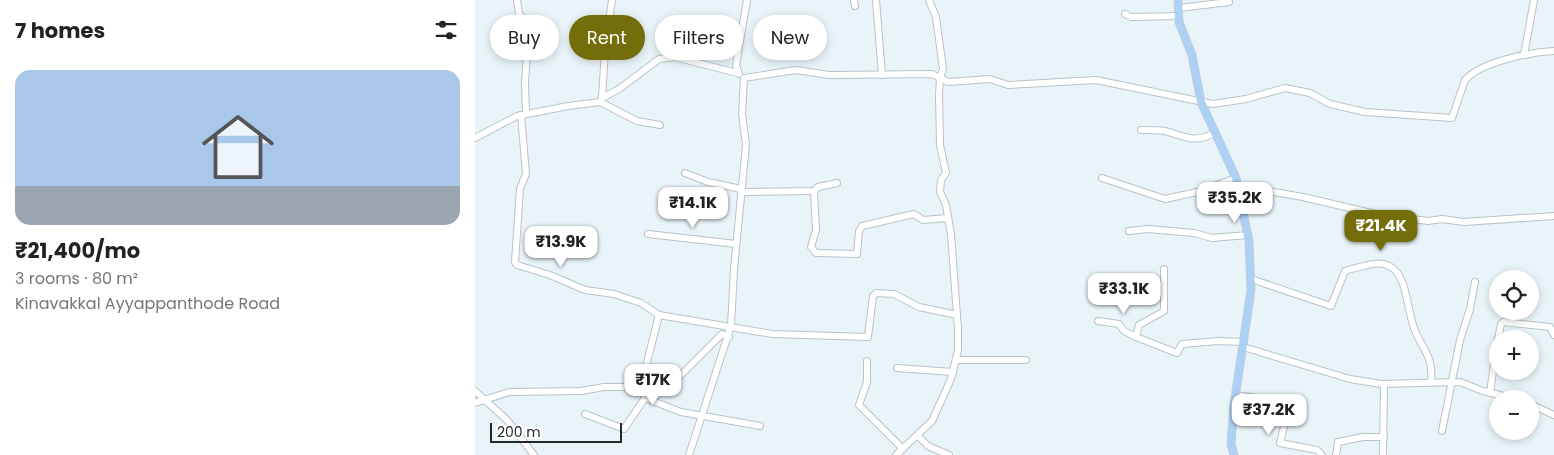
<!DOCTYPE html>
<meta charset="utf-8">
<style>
body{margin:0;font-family:Poppins,sans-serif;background:#f2f2f2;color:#222;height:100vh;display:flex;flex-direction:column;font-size:19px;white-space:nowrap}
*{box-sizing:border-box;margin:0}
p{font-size:16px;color:#767676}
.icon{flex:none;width:28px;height:28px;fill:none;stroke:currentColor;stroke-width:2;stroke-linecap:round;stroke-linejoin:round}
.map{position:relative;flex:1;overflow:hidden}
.details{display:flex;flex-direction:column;background:#fff;width:475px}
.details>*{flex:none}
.hud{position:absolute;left:15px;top:15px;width:475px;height:45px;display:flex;gap:10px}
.buttons{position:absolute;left:1014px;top:270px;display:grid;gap:10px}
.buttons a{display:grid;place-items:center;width:50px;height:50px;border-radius:50%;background:#fff;box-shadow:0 2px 8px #0003;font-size:25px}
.scale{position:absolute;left:15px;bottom:12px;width:132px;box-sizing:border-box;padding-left:5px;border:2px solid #232729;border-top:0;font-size:14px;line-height:18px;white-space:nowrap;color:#232729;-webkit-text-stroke:4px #fff;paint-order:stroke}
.price{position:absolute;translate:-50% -42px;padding:0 11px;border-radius:10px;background:#fff;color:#222;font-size:16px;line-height:32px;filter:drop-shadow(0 1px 2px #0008)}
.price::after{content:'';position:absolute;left:50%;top:30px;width:15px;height:11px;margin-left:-8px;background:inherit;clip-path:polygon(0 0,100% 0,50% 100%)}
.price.selected{background:#736d0a;color:#fff}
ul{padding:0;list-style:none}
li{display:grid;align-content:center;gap:10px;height:265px;padding:0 15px}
li span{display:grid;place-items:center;height:155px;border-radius:15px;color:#555}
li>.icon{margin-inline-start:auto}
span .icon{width:90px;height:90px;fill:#fffc;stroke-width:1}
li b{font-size:21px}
h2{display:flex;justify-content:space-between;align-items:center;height:60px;padding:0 15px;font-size:21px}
.chip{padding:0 18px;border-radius:22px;background:#fff;box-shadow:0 2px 8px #0003;font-size:18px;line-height:45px}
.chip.selected{background:#736d0a;color:#fff}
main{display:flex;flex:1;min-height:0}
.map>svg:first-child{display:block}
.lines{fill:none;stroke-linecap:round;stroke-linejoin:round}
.minor-casing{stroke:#b8c3c8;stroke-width:8}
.major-casing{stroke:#cfcfd0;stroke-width:9}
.minor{stroke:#fff;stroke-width:6}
.major{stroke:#acd1f5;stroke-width:8}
</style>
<main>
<section class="details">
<h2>7 homes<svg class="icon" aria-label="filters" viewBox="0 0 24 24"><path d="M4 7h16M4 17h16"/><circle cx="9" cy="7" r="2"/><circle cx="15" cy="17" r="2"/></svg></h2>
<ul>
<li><span style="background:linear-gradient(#a9c7e8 75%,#9aa5b1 0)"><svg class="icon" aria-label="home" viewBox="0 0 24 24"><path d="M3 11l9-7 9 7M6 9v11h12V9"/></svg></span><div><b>₹21,400/mo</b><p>3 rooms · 80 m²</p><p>Kinavakkal Ayyappanthode Road</p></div></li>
</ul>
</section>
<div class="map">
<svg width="1079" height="455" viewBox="0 0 1079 455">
<rect width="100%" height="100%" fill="#e9f4f9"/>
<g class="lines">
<defs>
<g id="minor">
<path d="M42,0L44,14L54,23L50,82L51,114"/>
<path d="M379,0L380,6"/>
<path d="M401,0L407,75"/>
<path d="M704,8L754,2"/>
<path d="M650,14L656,17L704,16"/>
<path d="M1049,55L1059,0"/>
<path d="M264,74L261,65L272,0"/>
<path d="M127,98L130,50L137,0"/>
<path d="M125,102L127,98L144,89L184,59L200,57L262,73"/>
<path d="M46,115L51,174L45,189L40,262L42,265L75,275L110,290L139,294L166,303L184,315L297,334L393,337L398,296L401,293L419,294L444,307L482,315"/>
<path d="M666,130C674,130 682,130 690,131C710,136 719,144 739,133"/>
<path d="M0,138L42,116L93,106L125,102L162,121L185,125"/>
<path d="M210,173L233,182L266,189"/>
<path d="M627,178L690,199L722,192L761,178"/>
<path d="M764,186L828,197L905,215L953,221L967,219L989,222L1079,216"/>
<path d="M339,191L341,230L336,247L341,253L382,254L384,231L387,226L439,214L448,220L473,218"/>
<path d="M266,192L339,191L343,187L362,183"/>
<path d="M654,231L673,229L719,233L737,238L773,235"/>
<path d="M173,234L261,244"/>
<path d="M689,269V311L664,325L661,337L702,353L707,344L743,341L769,342"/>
<path d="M776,279L856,306L870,271C877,268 882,268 889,266C932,252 929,297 938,325C945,348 959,354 956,382"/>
<path d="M623,321L644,324L649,331L661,337"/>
<path d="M1023,339L1026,324L1028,322L1075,327L1079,335"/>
<path d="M768,347L875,379L906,384L985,382L1008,391L1041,399"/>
<path d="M481,360H551"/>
<path d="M392,361V382L384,405L428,449"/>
<path d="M422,368L478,372"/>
<path d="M0,391L32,420L59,455"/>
<path d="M1015,393L1022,342"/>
<path d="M760,395L782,398L809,409L812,414L805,443L842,450L847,455"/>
<path d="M170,398L206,412L285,426"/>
<path d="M0,403L34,392L106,391L129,387H159L198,383L247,334L254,337"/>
<path d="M1055,404L1079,415"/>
<path d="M110,414L149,429L170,398L167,382L184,315"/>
<path d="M967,431L985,340L995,309L1000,282"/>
<path d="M442,435L453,446L474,455"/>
<path d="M214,455L256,326L259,269L271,145L267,114L269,78L321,70L354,75L457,74L473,82L515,79L533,85L621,80L738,104L771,99L810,88L835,93L855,104L890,112L977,118L990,80C1006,62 1055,52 1079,51"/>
<path d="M421,455L457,421L476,379L483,350V329L476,234L471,205L465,192L466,180L471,173L465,145L464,95L465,78L468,69L461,17L454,0"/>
<path d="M861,455L863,442L888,437H909"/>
<path d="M908,455L909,384"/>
</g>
<path id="major" d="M703,0L704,22L717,55L726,102L761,178L774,241L776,290L759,405L756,444L759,455"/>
</defs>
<use href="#minor" class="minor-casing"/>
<use href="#major" class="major-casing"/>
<use href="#minor" class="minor"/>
<use href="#major" class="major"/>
</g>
</svg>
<div class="buttons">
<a><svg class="icon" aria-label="locate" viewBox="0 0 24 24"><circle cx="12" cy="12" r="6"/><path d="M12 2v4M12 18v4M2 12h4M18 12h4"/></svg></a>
<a>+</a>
<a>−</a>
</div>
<div class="scale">200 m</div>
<b class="price" style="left:760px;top:224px">₹35.2K</b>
<b class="price" style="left:218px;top:229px">₹14.1K</b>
<b class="price selected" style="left:906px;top:252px">₹21.4K</b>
<b class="price" style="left:86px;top:268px">₹13.9K</b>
<b class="price" style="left:649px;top:315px">₹33.1K</b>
<b class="price" style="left:178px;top:406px">₹17K</b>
<b class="price" style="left:794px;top:436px">₹37.2K</b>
<div class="hud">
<a class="chip">Buy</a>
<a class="chip selected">Rent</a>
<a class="chip">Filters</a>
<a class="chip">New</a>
</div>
</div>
</main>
